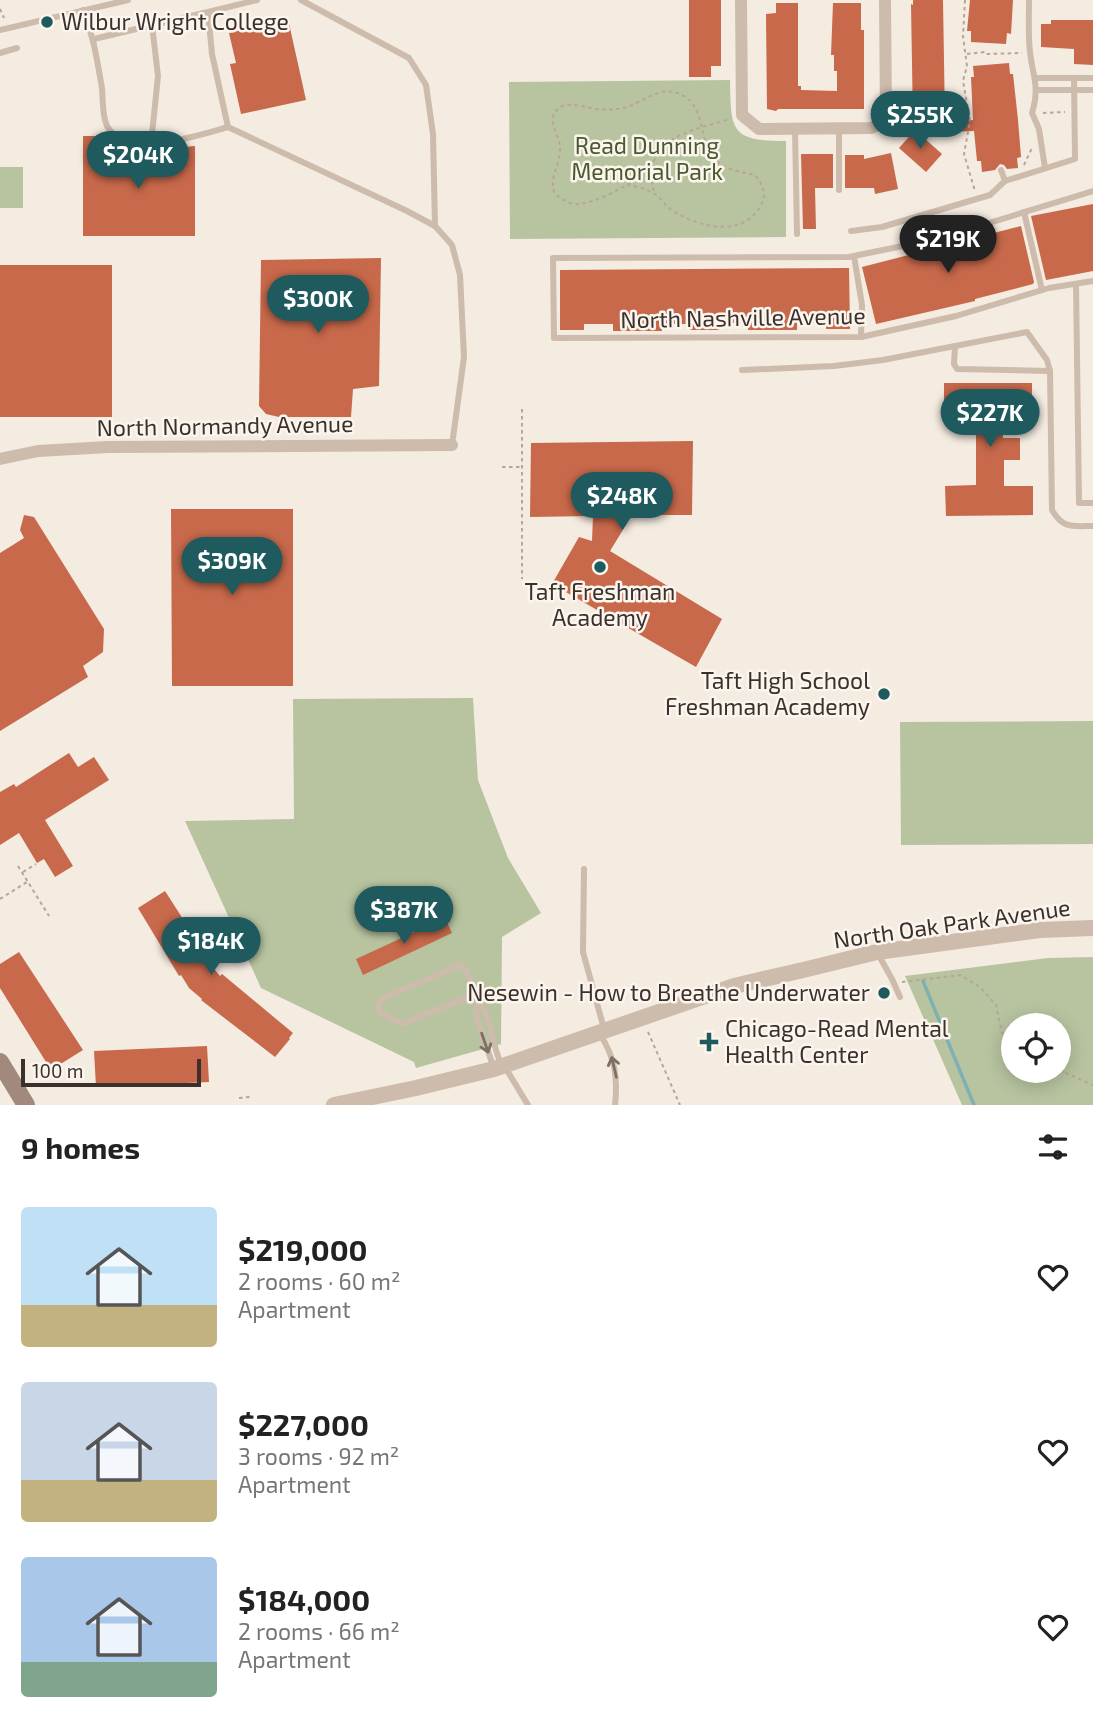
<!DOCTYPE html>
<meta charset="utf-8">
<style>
body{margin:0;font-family:"Exo 2",sans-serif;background:#f2f2f2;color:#222;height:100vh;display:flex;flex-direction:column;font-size:26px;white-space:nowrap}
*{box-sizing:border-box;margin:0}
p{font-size:23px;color:#767676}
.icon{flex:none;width:38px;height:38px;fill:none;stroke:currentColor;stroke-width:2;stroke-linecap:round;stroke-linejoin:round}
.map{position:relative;height:1105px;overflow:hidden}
.panel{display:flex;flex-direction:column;background:#fff;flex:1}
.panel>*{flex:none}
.tools{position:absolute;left:1001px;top:1013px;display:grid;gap:14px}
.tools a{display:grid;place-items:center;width:70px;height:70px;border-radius:50%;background:#fff;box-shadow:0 4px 18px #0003;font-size:35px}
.scale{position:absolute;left:21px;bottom:18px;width:180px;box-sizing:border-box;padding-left:7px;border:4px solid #3b302b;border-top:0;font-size:19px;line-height:24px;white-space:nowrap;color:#3b302b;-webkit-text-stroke:5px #fbf5ee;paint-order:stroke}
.price{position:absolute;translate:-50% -60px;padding:0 16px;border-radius:24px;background:#1f5a5e;color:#fff;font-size:23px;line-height:46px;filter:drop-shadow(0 2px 4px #0008)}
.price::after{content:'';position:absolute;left:50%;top:42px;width:21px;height:16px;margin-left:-10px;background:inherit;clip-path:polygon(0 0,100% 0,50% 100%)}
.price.current{background:#222;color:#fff}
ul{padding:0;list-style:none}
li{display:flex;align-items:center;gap:21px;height:175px;padding:0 21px}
li span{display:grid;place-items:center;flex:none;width:196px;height:140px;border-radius:7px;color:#555}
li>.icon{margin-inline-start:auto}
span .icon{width:84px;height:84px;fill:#fffc;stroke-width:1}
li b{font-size:30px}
h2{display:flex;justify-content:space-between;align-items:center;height:84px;padding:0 21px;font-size:30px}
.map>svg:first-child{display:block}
.green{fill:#b8c4a0;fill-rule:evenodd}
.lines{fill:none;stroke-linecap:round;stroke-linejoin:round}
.stream{stroke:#7fb0b2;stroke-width:3.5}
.building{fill:#c8694b}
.path{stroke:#b9a596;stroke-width:2;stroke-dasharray:3.5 3.5;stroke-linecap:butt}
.service{stroke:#cdbbac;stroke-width:6}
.minor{stroke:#cdbbac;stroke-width:12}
.tertiary{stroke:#cdbbac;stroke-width:16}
.secondary{stroke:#a18a7d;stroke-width:18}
.oneway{stroke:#7d6f65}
.poi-dot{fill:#1f5a5e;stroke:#fbf5ee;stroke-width:2.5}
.labels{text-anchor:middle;stroke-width:5;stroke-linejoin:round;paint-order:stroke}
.poi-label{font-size:23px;fill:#3b302b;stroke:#fbf5ee;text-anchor:start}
.park-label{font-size:23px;fill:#4a5a2e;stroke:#fbf5ee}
.street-label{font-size:23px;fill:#3b302b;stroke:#fbf5ee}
</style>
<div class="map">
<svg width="1093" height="1105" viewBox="0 0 1093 1105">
<rect width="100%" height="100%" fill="#f4ebe1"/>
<g class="green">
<path d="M730,80C731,131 730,141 786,141V237L510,239L509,82Z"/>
<rect x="0" y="167" width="23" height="41"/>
<path d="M473,698L478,780L508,858L541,913L502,937L501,1044L416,1068L414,1062L261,988L185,821L294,819L293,699Z"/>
<path d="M1093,721V844L901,845L900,722Z"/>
<path d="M1093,957V1105H962L905,976L1048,958ZM1013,1026H1059V1071H1013Z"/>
</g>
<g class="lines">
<path class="stream" d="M923,981L974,1105"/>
</g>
<g class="building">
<path d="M689,0H721V66H711V77H689Z"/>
<path d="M913,0H943L945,122L913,123L911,4L913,5Z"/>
<path d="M970,0H1013L1011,34L1007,33L1006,44L971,42V31H967Z"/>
<path d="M776,3H798V86H801V90L837,91V71H834V55H831L833,3H861V30H864V109H778L776,111L767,109L766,14L776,13Z"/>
<path d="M288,19L306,100L241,114L230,64L236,63L229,33Z"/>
<path d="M1051,20H1093V65L1074,64V49L1041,47V24H1051Z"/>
<path d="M1009,63L1010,74H1013L1018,120L1021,157L1017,158L1018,168L1007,169L1004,165L1000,164L995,170L982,172L981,161H977L974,131L947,132V121L973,120L971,77H974L973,66Z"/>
<path d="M915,130L942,154L926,172L899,148Z"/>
<path d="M83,136H97V146H126L151,150L195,146V236H83Z"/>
<path d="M891,153L898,189L875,194L874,188H845V155H864V159Z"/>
<path d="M801,154H833V188H815L816,229H803Z"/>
<path d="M1093,204V271L1046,280L1031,216Z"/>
<path d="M1021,226L1034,282L1033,284L975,299V301L876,324L862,267Z"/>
<path d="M381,258L379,386L353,389L351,417H279L266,414L259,406L261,260Z"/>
<rect x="0" y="265" width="112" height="152"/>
<path d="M849,268L850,329H826V323H797V330H748V323H719V330H690V324H662V331H613V324H584V330H560V270Z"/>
<path d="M944,383H1032V412H1003V438H1020V460H1004V486H1033V515L946,516L945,486L976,485V412H944Z"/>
<path d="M693,441L692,515H632L610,551L722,619L696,667L552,584L579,537L592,541L593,516L530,517L531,443Z"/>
<path d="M171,509H293V686H172Z"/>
<path d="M24,515L34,517L104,629L103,652L83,666L88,677L0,731V553L24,538L20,530Z"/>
<path d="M69,753L78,767L94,757L109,780L45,820L73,866L55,877L44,859L37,863L19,833L0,845V792L14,784L16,787Z"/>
<path d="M165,891L208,958L206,959L220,976L222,974L293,1033L289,1038L290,1039L275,1057L201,1000L202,999L189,988L181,975L179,976L138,908Z"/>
<path d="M445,918L452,933L363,975L356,959Z"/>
<path d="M19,952L83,1050L51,1070L0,988V964Z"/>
<path d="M207,1046L209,1082L96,1087L94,1051Z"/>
</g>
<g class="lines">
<g class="path">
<path d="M965,0L963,36L967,66L963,81L970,121L964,154L975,191"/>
<path d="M0,9L4,18"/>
<path d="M967,54L985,52L986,54L1022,53"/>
<path d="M1043,113L1065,112"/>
<path d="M1024,165L1032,148"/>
<path d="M651,167L650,175L654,192"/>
<path d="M627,185C635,186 645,188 653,193C661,197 665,206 673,211C699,227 743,239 761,205C767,195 763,184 755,175C742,172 725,170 715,160C698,142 707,108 682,95C662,84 645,101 627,107C616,110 606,110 595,109C584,107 568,101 559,108C544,120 560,134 560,148C561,164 548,177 555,194C561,198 567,203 574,204C593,206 636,182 648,169C656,160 658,150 667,143C684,130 709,126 729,119"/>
<path d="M522,409V579"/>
<path d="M502,467H522"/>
<path d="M18,866L49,916"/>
<path d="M23,872L36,864"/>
<path d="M0,899L27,882"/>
<path d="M902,982L960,975L980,987L996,1005L1002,1033L1013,1045"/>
<path d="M648,1032L680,1105"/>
<path d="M1059,1070L1093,1085"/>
<path d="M239,1098L250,1097"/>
</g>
<g class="service">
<path d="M301,0L409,58L426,85L433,134L435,226"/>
<path d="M1029,0C1029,17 1028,35 1030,52C1033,78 1040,86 1032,113L1039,129L1045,168"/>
<path d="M83,10C94,37 97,60 102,88C103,99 102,116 107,126C126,160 199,135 228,127"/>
<path d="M208,12L257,0"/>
<path d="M0,30L128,0"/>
<path d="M94,39L208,12L212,54L228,127L407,211L435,226L452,245L460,275L464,357L452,445"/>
<path d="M0,53L17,48"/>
<path d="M1036,78H1093"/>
<path d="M1037,90H1093"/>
<path d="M795,129L797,234"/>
<path d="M151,144L158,76L152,25"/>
<path d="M1001,170L1005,181"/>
<path d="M839,190V129"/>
<path d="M1093,191L937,239L849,257L553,258L554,338L861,337L956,316L1049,288L1093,281"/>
<path d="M1024,212L1042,290"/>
<path d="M851,231L882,227L990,195L1005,181L1075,159L1074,78"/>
<path d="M854,256L862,305L861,337"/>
<path d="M1076,284L1079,503H1093"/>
<path d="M955,346L954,364L957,369L1050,371"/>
<path d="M742,370L834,366L883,360L1027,332L1047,360L1050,371L1052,510C1063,529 1072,526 1093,526"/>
<path d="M584,869L583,952L604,1029"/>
<path d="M878,954L892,979L900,997"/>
<path d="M476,994L404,1023H400L380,1013L378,1004L382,999L457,966H462C470,975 474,989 478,1000"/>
<path d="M600,1034C615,1058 618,1077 615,1105"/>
<path d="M505,1067L528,1105"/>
<path d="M494,1069L476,1015L478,1000C494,1021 490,1040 501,1064"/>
</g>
<g class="minor">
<path d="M741,0L742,115L759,129L871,128L880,124L886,117L885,0"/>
<path d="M0,459L38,451L108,447L452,445"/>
</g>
<path class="tertiary" d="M334,1105L416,1088L494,1069L734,986L803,970L877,952L1040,930L1093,928"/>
<path class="secondary" d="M0,1062L26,1105"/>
</g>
<defs><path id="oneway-shaft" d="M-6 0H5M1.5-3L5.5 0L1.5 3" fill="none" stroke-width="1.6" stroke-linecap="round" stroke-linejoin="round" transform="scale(1.75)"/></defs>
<g class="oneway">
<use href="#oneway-shaft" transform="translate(485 1043) rotate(71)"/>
<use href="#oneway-shaft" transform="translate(614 1067) rotate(-103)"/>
</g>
<g class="poi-dot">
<circle cx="47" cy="22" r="7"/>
<circle cx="600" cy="567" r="7"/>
<circle cx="884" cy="694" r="7"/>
<circle cx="884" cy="993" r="7"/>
<path d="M705.5 1031.5h7v7h7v7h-7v7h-7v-7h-7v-7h7z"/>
</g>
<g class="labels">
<g class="poi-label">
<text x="61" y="30">Wilbur Wright College</text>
<text x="600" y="600" text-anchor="middle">Taft Freshman<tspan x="600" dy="26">Academy</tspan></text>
<text x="870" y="689" text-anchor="end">Taft High School<tspan x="870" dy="26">Freshman Academy</tspan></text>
<text x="870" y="1001" text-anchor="end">Nesewin - How to Breathe Underwater</text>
<text x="725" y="1037">Chicago-Read Mental<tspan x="725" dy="26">Health Center</tspan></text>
</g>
<g class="park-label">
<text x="647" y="154">Read Dunning<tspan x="647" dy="26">Memorial Park</tspan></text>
</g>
<g class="street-label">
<text transform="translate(743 318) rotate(-1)" y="8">North Nashville Avenue</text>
<text transform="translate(225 426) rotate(-1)" y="8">North Normandy Avenue</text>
<text transform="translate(952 924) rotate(-8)" y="8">North Oak Park Avenue</text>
</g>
</g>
</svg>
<div class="tools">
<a><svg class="icon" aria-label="locate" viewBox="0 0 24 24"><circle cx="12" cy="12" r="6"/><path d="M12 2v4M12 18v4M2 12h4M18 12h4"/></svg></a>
</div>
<div class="scale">100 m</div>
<b class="price" style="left:920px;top:151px">$255K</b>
<b class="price" style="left:138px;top:191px">$204K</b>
<b class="price current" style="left:948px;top:275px">$219K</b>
<b class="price" style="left:318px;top:335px">$300K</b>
<b class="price" style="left:990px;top:449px">$227K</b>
<b class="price" style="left:622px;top:532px">$248K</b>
<b class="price" style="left:232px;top:597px">$309K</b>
<b class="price" style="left:404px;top:946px">$387K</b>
<b class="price" style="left:211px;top:977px">$184K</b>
</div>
<section class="panel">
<h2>9 homes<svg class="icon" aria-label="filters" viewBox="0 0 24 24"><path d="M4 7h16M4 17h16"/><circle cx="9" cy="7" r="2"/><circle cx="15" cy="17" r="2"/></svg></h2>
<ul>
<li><span style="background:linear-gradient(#bfe0f5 70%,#c2b280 0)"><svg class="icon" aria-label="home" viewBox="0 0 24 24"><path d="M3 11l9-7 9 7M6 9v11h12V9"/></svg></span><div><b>$219,000</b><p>2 rooms · 60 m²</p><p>Apartment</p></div><svg class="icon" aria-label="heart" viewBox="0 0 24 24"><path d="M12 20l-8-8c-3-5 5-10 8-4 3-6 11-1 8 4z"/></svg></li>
<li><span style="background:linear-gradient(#c9d6e8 70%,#c2b280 0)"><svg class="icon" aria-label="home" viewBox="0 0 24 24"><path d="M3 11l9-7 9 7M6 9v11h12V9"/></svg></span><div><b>$227,000</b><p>3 rooms · 92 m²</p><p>Apartment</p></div><svg class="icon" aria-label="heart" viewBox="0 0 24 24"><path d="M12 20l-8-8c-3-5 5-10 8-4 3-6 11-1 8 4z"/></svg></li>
<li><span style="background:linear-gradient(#a9c7e8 75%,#7fa58c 0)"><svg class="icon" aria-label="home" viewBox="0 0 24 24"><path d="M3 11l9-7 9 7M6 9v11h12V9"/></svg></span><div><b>$184,000</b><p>2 rooms · 66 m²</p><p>Apartment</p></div><svg class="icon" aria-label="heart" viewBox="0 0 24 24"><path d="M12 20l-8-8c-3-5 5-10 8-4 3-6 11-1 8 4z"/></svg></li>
</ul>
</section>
